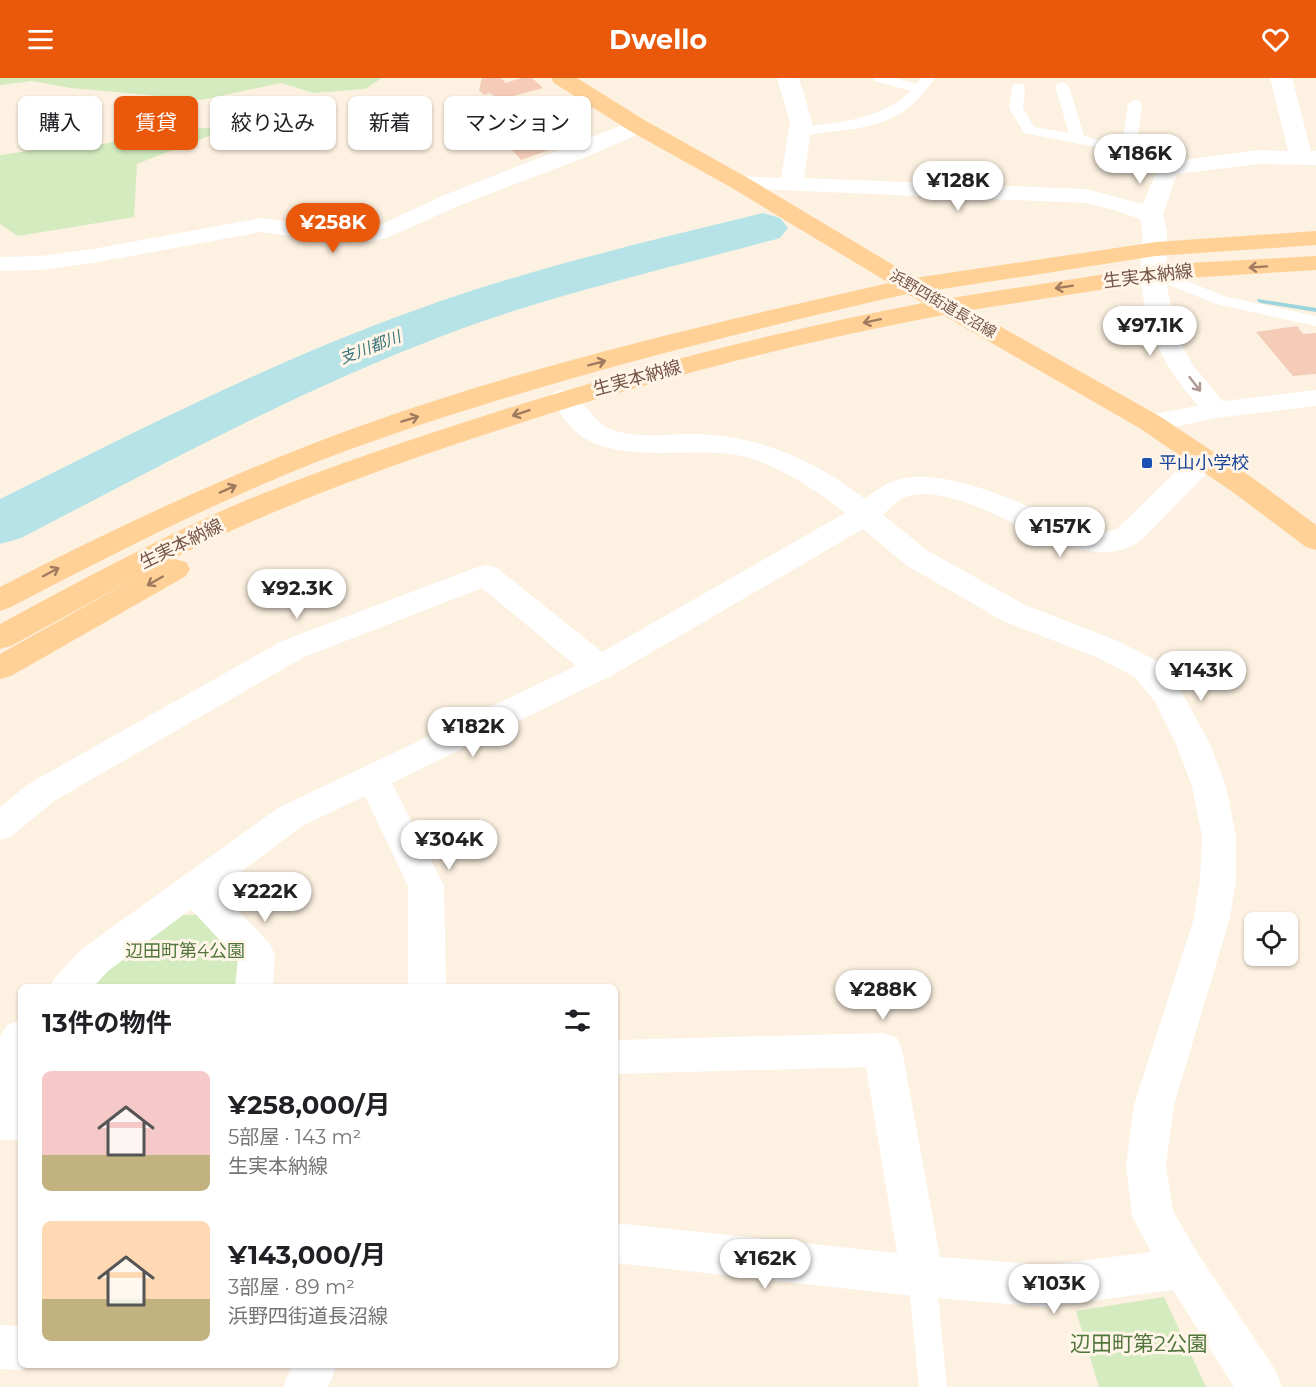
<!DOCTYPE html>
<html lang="ja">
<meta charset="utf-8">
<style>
body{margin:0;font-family:Montserrat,"Noto Sans JP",sans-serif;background:#f6f6f6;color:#202124;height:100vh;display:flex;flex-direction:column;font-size:22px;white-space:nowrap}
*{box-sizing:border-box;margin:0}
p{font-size:20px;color:#757577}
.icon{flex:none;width:33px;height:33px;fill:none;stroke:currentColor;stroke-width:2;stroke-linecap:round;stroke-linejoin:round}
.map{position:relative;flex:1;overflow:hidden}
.drawer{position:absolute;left:18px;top:906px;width:600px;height:384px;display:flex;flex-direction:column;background:#fff;border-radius:9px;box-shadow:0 2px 4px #0004}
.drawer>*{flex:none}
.top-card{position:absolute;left:18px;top:18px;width:600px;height:54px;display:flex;gap:12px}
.buttons{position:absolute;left:1244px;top:834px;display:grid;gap:12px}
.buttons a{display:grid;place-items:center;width:54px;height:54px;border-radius:9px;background:#fff;box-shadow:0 2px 4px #0004;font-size:30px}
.price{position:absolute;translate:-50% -51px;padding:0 14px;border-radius:21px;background:#fff;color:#222;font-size:20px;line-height:39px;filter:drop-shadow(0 2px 3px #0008)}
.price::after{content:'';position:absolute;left:50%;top:36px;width:18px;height:14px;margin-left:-9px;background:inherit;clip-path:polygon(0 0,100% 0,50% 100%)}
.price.selected{background:#ea580c;color:#fff}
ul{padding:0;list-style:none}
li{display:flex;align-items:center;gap:18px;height:150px;padding:0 24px}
li span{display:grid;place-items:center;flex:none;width:168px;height:120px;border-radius:9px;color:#555}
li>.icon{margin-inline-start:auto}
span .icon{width:72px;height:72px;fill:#fffc;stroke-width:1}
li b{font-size:26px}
h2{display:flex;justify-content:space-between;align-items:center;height:72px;padding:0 24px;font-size:26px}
.chip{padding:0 21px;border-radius:9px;background:#fff;box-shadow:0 2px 4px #0004;font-size:21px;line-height:54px}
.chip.selected{background:#ea580c;color:#fff}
header{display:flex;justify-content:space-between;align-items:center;height:78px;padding:0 24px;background:#ea580c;color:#fff;font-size:27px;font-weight:700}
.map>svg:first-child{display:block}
.green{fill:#d4ebbf}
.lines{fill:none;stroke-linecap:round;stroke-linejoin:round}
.stream{fill:#9bd4da;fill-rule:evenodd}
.river{fill:#b5e3e7;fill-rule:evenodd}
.building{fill:#f4ccb8}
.lane{fill:#fff;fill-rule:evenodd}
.street{fill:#fff;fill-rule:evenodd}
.secondary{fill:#fff;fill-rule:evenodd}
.primary{fill:#ffd197;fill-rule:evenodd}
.oneway{stroke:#9f7a5f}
.oneway2{stroke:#ad9991}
.transit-dot{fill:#1a4fb4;stroke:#fff5e8;stroke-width:2}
.labels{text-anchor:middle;stroke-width:6;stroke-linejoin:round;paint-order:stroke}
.far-street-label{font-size:15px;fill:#765547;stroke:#fff5e8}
.far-water-label{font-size:16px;font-style:italic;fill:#3a767c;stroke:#fff5e8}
.street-label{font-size:18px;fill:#765547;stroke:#fff5e8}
.transit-label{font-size:18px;fill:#164399;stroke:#fff5e8;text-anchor:start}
.park-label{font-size:18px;fill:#51763c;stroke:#fff5e8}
.near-park-label{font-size:21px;fill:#51763c;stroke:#fff5e8}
</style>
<header><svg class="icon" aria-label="menu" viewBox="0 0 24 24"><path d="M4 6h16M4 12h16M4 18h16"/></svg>Dwello<svg class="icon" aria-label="heart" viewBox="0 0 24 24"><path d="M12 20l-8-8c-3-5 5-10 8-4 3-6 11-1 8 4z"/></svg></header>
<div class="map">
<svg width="1316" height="1309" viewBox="0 0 1316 1309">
<rect width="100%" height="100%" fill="#fdf1e1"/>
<g class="green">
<path d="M0,0H382L365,11L313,15L281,5L201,22L71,10L32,3L0,7Z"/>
<path d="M171,50H229L137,86L134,139L18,158L0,146V77L48,70L104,66Z"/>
<path d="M176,837H199L238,877L236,909H86Z"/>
<path d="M1164,1219L1206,1309H1099L1076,1233Z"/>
</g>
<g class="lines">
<path class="stream" d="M1258,221L1316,230V234L1261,225L1257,223Z"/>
<path class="river" d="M763,135L780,140L788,150L780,160C670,190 557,215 450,255C301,311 162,387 21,460L0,466V421C135,354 271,284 413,233C527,191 646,164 763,135Z"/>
</g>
<g class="building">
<path d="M482,0H501L506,5L521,0H532L543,10L499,22L490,15L484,17L479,12Z"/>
<path d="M504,35L514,46L490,52L480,41Z"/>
<path d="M521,46L525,51L532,49L552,71L521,82L495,53Z"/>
<path d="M1297,248L1303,256L1316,255V296L1293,298L1256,254Z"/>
</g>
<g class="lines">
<g class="lane">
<path d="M873,0H895L916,6L921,0H935C906,42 879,49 828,54C818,55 806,59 796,56L794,53L801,49C842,44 879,42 911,13L875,3Z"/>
<path d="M1062,4L1069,8L1084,58L1122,68L1128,26L1135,22L1140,23L1142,26L1136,73L1173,87L1175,90L1173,93H1163L1095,69L1024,55L1009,30L1013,6H1023L1025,9L1023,30L1034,49L1069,55L1055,8Z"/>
<path d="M1153,190L1227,219L1316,238V248L1216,226L1147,198L1145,195L1147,192Z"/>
<path d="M922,1185L932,1189L936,1198L947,1309H919L908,1198L912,1189Z"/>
</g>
<g class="street">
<path d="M777,0H799L812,44L804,100L1085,111L1143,126L1160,85L1259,72L1288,73L1270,0H1292L1311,73H1316V87L1259,86L1177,96L1163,137L1167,152V208L1173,240L1179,262L1192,286L1230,332L1226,338C1207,343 1201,331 1190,318C1158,280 1142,241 1141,192C1141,175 1145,158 1140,141L1114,132L1085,125L732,110L728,105L732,100L740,98L781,100L790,44Z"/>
<path d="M638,41L646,43L649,48L646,53L586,79L458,128L387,160L372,163L306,160L261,154L93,185L40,192L0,193V179L40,178L93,171L261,140L306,146L380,147L442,118Z"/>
<path d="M564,312C584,317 590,345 616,353C641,361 671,355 698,356C759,358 817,383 865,421C877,411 889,403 905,400C957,391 1037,433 1085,453L1102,455L1117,451L1195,375L1205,372L1215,375L1219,381L1215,387C1197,406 1178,424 1160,443C1153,450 1145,460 1137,465C1072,505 979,402 909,418C900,420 890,430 883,437L928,473L1025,527L1118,563L1157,583L1179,609L1210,666L1226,708L1236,758V801L1230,840L1174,1027L1166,1087L1173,1133L1198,1176L1276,1293L1282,1309H1234L1173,1212L1047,1229L922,1219L615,1185V1145L897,1175L866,989L615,996V962L883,955L897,960L902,972L940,1179L1047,1187L1151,1174L1132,1138L1126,1087L1134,1027L1194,840L1200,801L1202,758L1192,708L1176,666L1155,624L1135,599L1096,579L1003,543L906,487L863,451L611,598L392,705L444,808L446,909H408V808L365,718L302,748L218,811L270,866L275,877L273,909H235L238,882L191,831L108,893L93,909H50L56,898L82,871L278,730L576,588L482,510L304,579L54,723L12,758L0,762V729L30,705L282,563L475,490L486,487L497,490L602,574L845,435C817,412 772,383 736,377C688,368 609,389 572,350C564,342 557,330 550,320L554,314Z"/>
<path d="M21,942V1062H0V959L7,947Z"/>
<path d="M0,1247L21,1248V1287H33L21,1292L0,1291Z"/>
<path d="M292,1287H337L328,1309H283Z"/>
</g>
<path class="secondary" d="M1316,312V328L1216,340L1151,354L1141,351L1137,345L1141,339L1216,324Z"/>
<path class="primary" d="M551,0H577L646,43L748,100L915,200L1156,164L1316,153V167L1156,178L936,212L951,220L1170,186L1316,178V192L1170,201L971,232L1161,339L1254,401L1316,447V472L1306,469L1234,415L1141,351L943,237C794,265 649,303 505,350C390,387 277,428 168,483L175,481L186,484L190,491L186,498L11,598L0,601V576L139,498L11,568L0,571V546C80,503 159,460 242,424C324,390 409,362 493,335C634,290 778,253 923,225L907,216C731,256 556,300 385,359C255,403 132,466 11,529L0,533V509C118,448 238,392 363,347C534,286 712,245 889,205L732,110L630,53L554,5Z"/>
</g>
<defs><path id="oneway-shaft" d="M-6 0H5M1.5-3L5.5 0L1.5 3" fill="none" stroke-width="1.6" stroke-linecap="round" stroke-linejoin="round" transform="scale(1.5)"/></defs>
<g class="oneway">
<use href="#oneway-shaft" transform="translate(1258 189) rotate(176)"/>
<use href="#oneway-shaft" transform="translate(1064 209) rotate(171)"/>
<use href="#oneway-shaft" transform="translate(872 243) rotate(168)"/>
<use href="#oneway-shaft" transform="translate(597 285) rotate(-15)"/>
<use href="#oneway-shaft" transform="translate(521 335) rotate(162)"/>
<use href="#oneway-shaft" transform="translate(410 341) rotate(-17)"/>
<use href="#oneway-shaft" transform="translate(228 411) rotate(-24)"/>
<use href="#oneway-shaft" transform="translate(51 494) rotate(-28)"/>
<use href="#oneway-shaft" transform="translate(155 503) rotate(150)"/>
</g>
<use class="oneway2" href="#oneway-shaft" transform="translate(1195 306) rotate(52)"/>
<rect class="transit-dot" x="1141" y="379" width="12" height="12" rx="3"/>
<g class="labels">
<g class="far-street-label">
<text transform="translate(943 226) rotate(30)" y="5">浜野四街道長沼線</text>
</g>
<g class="far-water-label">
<text transform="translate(370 269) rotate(-21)" y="6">支川都川</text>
</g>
<g class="street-label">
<text transform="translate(1148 198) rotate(-7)" y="6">生実本納線</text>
<text transform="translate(637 300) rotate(-15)" y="6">生実本納線</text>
<text transform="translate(181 466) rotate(-26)" y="6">生実本納線</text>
</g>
<g class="transit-label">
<text x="1159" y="391">平山小学校</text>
</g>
<g class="park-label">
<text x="185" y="879">辺田町第4公園</text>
</g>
<g class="near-park-label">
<text x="1139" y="1273">辺田町第2公園</text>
</g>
</g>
</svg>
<div class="buttons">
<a><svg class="icon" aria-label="locate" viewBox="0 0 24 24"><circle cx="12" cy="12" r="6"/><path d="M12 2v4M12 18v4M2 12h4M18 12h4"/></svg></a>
</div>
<b class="price" style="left:1140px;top:107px">¥186K</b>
<b class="price" style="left:958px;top:134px">¥128K</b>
<b class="price selected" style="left:333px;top:176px">¥258K</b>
<b class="price" style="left:1150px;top:279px">¥97.1K</b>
<b class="price" style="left:1060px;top:480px">¥157K</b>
<b class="price" style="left:297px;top:542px">¥92.3K</b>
<b class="price" style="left:1201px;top:624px">¥143K</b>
<b class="price" style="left:473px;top:680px">¥182K</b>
<b class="price" style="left:449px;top:793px">¥304K</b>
<b class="price" style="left:265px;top:845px">¥222K</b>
<b class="price" style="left:883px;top:943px">¥288K</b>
<b class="price" style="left:765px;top:1212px">¥162K</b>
<b class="price" style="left:1054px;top:1237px">¥103K</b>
<div class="top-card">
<a class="chip">購入</a>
<a class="chip selected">賃貸</a>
<a class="chip">絞り込み</a>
<a class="chip">新着</a>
<a class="chip">マンション</a>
</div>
<section class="drawer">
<h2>13件の物件<svg class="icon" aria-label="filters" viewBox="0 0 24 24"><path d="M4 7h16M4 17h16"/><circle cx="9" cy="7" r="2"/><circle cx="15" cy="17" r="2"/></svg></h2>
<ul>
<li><span style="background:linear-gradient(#f6c9c9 70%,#c2b280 0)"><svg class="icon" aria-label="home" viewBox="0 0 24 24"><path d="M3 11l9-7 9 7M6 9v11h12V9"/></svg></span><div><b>¥258,000/月</b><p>5部屋 · 143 m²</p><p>生実本納線</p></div></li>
<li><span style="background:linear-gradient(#ffd9b3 65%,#c2b280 0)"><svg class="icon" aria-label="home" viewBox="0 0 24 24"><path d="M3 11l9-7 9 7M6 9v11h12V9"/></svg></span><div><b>¥143,000/月</b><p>3部屋 · 89 m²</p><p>浜野四街道長沼線</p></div></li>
</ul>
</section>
</div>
